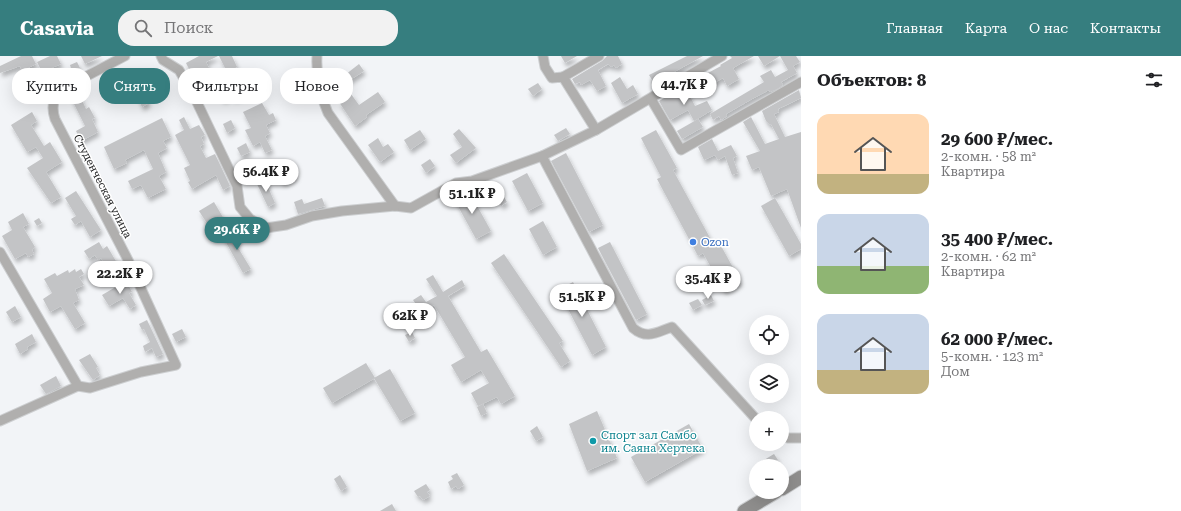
<!DOCTYPE html>
<html lang="ru">
<meta charset="utf-8">
<style>
body{margin:0;font-family:"Roboto Serif",serif;background:#f2f2f2;color:#202124;height:100vh;display:flex;flex-direction:column;font-size:15px;white-space:nowrap}
*{box-sizing:border-box;margin:0}
p{font-size:13px;color:#757577}
.icon{flex:none;width:22px;height:22px;fill:none;stroke:currentColor;stroke-width:2;stroke-linecap:round;stroke-linejoin:round}
.map{position:relative;flex:1;overflow:hidden}
.side{display:flex;flex-direction:column;background:#fff;width:380px}
.side>*{flex:none}
.hud{position:absolute;left:12px;top:12px;width:380px;height:36px;display:flex;gap:8px}
.buttons{position:absolute;left:749px;top:259px;display:grid;gap:8px}
.buttons a{display:grid;place-items:center;width:40px;height:40px;border-radius:50%;background:#fff;box-shadow:0 4px 16px #0002;font-size:20px}
.price{position:absolute;translate:-50% -34px;padding:0 9px;border-radius:14px;background:#fff;color:#222;font-size:13px;line-height:26px;filter:drop-shadow(0 1px 2px #0008)}
.price::after{content:'';position:absolute;left:50%;top:24px;width:12px;height:9px;margin-left:-6px;background:inherit;clip-path:polygon(0 0,100% 0,50% 100%)}
.price.on{background:#367e7f;color:#fff}
ul{padding:0;list-style:none}
li{display:flex;align-items:center;gap:12px;height:100px;padding:0 16px}
li span{display:grid;place-items:center;flex:none;width:112px;height:80px;border-radius:12px;color:#555}
li>.icon{margin-inline-start:auto}
span .icon{width:48px;height:48px;fill:#fffc;stroke-width:1}
li b{font-size:17px}
h2{display:flex;justify-content:space-between;align-items:center;height:48px;padding:0 16px;font-size:17px}
.tag{padding:0 14px;border-radius:16px;background:#fff;box-shadow:0 4px 16px #0002;font-size:14px;line-height:36px}
.tag.on{background:#367e7f;color:#fff}
header{display:flex;align-items:center;gap:24px;box-sizing:border-box;height:56px;padding:0 20px;background:#367e7f;color:#fff}
header strong{font-size:19px}
nav{display:flex;gap:22px;margin-inline-start:auto;font-size:14px}
.search{width:280px;height:36px;background:#f2f2f2;display:flex;align-items:center;gap:10px;box-sizing:border-box;padding:0 14px;border-radius:16px;color:#757577;font-size:15px}
main{display:flex;flex:1;min-height:0}
.map>svg:first-child{display:block}
.building{fill:#c3c4c6;filter:url(#shadow)}
.lines{fill:none;stroke-linecap:round;stroke-linejoin:round}
.street-casing{stroke:#cdcfd1;stroke-width:11}
.secondary-casing{stroke:#cdcfd1;stroke-width:15}
.street{stroke:#b0afae;stroke-width:9}
.secondary{stroke:#8f8e8d;stroke-width:13}
.shop-dot{fill:#3f7fe0;stroke:#fff;stroke-width:1.5}
.culture-dot{fill:#0f9aa8;stroke:#fff;stroke-width:1.5}
.labels{text-anchor:middle;stroke-width:3;stroke-linejoin:round;paint-order:stroke}
.street-label{font-size:11px;fill:#232425;stroke:#fff}
.shop-label{font-size:11px;fill:#366cbe;stroke:#fff;text-anchor:start}
.culture-label{font-size:11px;fill:#0d838f;stroke:#fff;text-anchor:start}
</style>
<header>
<strong>Casavia</strong>
<div class="search"><svg class="icon" aria-label="search" viewBox="0 0 24 24"><circle cx="10" cy="10" r="6"/><path d="M15 15l6 6"/></svg>Поиск</div>
<nav><a>Главная</a><a>Карта</a><a>О нас</a><a>Контакты</a></nav>
</header>
<main>
<div class="map">
<svg width="801" height="455" viewBox="0 0 801 455">
<defs>
<filter id="shadow"><feDropShadow dx="2" dy="4" stdDeviation="2" flood-color="#0004"/></filter>
</defs>
<rect width="100%" height="100%" fill="#f2f4f7"/>
<g class="building">
<path d="M21,0H32L36,8L22,15L20,10L0,17V10Z"/>
<path d="M50,0H57L61,8L42,16L37,6Z"/>
<path d="M81,0H102L85,8Z"/>
<path d="M199,0H218L206,6L209,12L205,14L210,23L200,28L192,13L190,15L186,7Z"/>
<path d="M219,0H232L237,11L227,16Z"/>
<path d="M561,0H577L565,7Z"/>
<path d="M607,0H618L622,8L616,12L614,9L611,11L608,8L598,14L606,30L597,35L590,24L581,29L580,26L575,28L572,23L602,5Z"/>
<path d="M687,0H703L654,27L649,19Z"/>
<path d="M730,0H754L733,12L739,23L727,30L723,22L712,28L706,18L721,10L720,9L732,2Z"/>
<path d="M758,0H780L764,10Z"/>
<path d="M780,0H796L800,6L793,10L797,17L781,26L783,29L777,33L770,36L769,34L752,43L726,58L727,60L721,64L719,60L713,64L710,58L764,26L760,20L771,14L775,21L788,14Z"/>
<path d="M77,6L80,12L72,16L70,9Z"/>
<path d="M359,8L364,15L339,31L336,26Z"/>
<path d="M620,21L627,33L633,29L638,38L622,47L611,27Z"/>
<path d="M138,25L149,47L142,51L131,28Z"/>
<path d="M128,26L132,34L122,39L118,31Z"/>
<path d="M538,27L542,33L533,40L528,33Z"/>
<path d="M227,28L230,35L240,31L244,38L234,43L232,39L223,44L217,33Z"/>
<path d="M686,32L695,50L707,45L712,54L694,65L688,54L670,64L659,45L671,38L673,40Z"/>
<path d="M799,34L801,42L778,53L779,56L774,58L785,81L801,76V172L787,133L771,140L759,111L752,114L746,100L760,95L743,66L751,61L765,88L779,83L771,68L770,69L766,65L762,55Z"/>
<path d="M378,36L385,46L366,59L367,61L355,70L339,46L351,38L359,49Z"/>
<path d="M79,38L86,53L89,51L95,62L92,63L98,76L81,85L76,75L85,70L71,42Z"/>
<path d="M262,47L269,59L273,57L276,64L266,69L270,77L265,80L272,94L265,97L260,86L253,90L245,74L251,72L243,56Z"/>
<path d="M32,56L37,65L31,69L44,90L50,86L62,106L46,116L61,141L51,147L27,112L43,102L36,91L27,96L11,69Z"/>
<path d="M184,61L190,73L199,69L205,79L201,81L204,88L200,90L206,102L215,98L230,130L223,134L216,119L192,133L188,126L190,125L184,112L190,109L175,79L184,74L179,64Z"/>
<path d="M162,62L171,81L163,85L167,92L158,97L166,116L159,120L166,133L148,142L141,129L132,133L128,125L153,113L144,94L125,104L127,107L114,113L104,91Z"/>
<path d="M698,63L703,71L682,83L677,75Z"/>
<path d="M231,64L235,72L227,77L223,68Z"/>
<path d="M566,72L570,78L558,85L554,79Z"/>
<path d="M459,73L476,92L456,107L450,99L462,91L453,78Z"/>
<path d="M420,74L426,83L410,94L404,84Z"/>
<path d="M656,74L677,112L673,114L715,191L720,188L741,226L724,235L703,197L698,200L657,123L661,121L641,82Z"/>
<path d="M378,82L383,91L388,88L394,96L380,106L368,89Z"/>
<path d="M712,83L718,95L731,89L737,100L733,102L738,117L732,119L725,100L718,104L715,99L704,104L698,91Z"/>
<path d="M246,87L250,96L241,100L237,92Z"/>
<path d="M566,97L603,169L589,176L551,105Z"/>
<path d="M430,103L435,110L426,117L421,109Z"/>
<path d="M292,107L295,112L292,114L296,120L283,127L277,115Z"/>
<path d="M527,117L543,147L528,155L512,125Z"/>
<path d="M265,124L275,147L268,151L257,128Z"/>
<path d="M76,135L101,174L90,181L81,165L75,169L71,163L76,160L65,142Z"/>
<path d="M469,135L491,175L476,183L454,143Z"/>
<path d="M504,141L507,146L501,150L498,144Z"/>
<path d="M322,142L325,150L298,158L294,146L302,143L304,148Z"/>
<path d="M775,142L801,188V193L789,200L761,150Z"/>
<path d="M214,146L224,163L210,172L199,155Z"/>
<path d="M23,157L29,168L23,171L35,191L32,194L34,198L28,201L26,197L15,203L2,180L12,174L8,166Z"/>
<path d="M39,162L42,167L37,170L34,165Z"/>
<path d="M543,165L557,191L543,199L529,173Z"/>
<path d="M235,174L240,181L234,185L251,213L243,217L223,181Z"/>
<path d="M99,186L103,193L107,190L120,212L110,218L101,202L98,204L95,199L89,203L84,195Z"/>
<path d="M610,186L647,258L636,264L598,192Z"/>
<path d="M504,198L563,285L559,287L570,305L561,311L491,207Z"/>
<path d="M75,213L76,216L81,213L84,218L79,221L84,229L75,233L79,244L73,247L85,267L75,273L61,250L50,256L43,243L52,237L44,223L55,217L57,220L68,214L69,217Z"/>
<path d="M433,219L443,236L462,224L465,230L448,240L481,296L487,293L515,340L501,348L497,341L478,350L471,337L489,327L481,314L461,326L451,309L465,301L434,249L418,259L415,253L418,251L413,244L421,239L426,246L437,240L426,223Z"/>
<path d="M126,225L132,236L129,237L136,249L130,253L123,242L109,250L102,239Z"/>
<path d="M573,226L606,291L592,299L558,234Z"/>
<path d="M711,239L714,245L705,249L702,244Z"/>
<path d="M698,243L702,249L693,254L689,247Z"/>
<path d="M15,250L21,261L12,266L6,256Z"/>
<path d="M147,264L163,298L156,301L152,292L145,296L143,290L150,286L144,273L142,274L139,268Z"/>
<path d="M182,273L186,281L176,286L172,278Z"/>
<path d="M412,276L415,282L409,286L405,279Z"/>
<path d="M32,278L36,286L27,291L28,293L20,298L15,288Z"/>
<path d="M90,298L98,311L96,312L100,319L93,324L79,304Z"/>
<path d="M366,307L375,322L332,347L323,332Z"/>
<path d="M390,313L415,357L400,365L374,322Z"/>
<path d="M56,320L61,330L46,338L40,329Z"/>
<path d="M483,348L487,357L481,360L477,351Z"/>
<path d="M597,355L617,402L587,415L569,368Z"/>
<path d="M689,368L703,393L645,426L631,401Z"/>
<path d="M537,370L543,381L536,385L530,375Z"/>
<path d="M774,398L778,404L768,410H754Z"/>
<path d="M457,417L464,429L458,433L456,430L451,433L448,426L453,423L451,420Z"/>
<path d="M340,419L347,431L341,435L334,423Z"/>
<path d="M426,428L430,434L427,436L430,440L423,444L420,440L418,441L414,435Z"/>
<path d="M392,448L396,455H380Z"/>
</g>
<g class="lines">
<defs>
<g id="street">
<path d="M161,0L163,4L179,14L193,38L237,130L240,151L250,163L266,172L286,169L312,160L342,155L395,150L411,152L456,127L472,125L542,100L596,74L722,0"/>
<path d="M317,0C316,20 320,39 328,57L395,150"/>
<path d="M543,0L545,11L552,22L563,21L596,74"/>
<path d="M563,21L599,0"/>
<path d="M651,43L681,94L801,26"/>
<path d="M542,100L633,272C647,284 657,276 672,271L756,363"/>
<path d="M0,196L78,330"/>
<path d="M0,365L78,330L90,332L141,316L176,309L128,204L55,63C51,51 53,41 62,33L125,0"/>
<path d="M782,380L788,382H801"/>
</g>
<g id="secondary">
<path d="M782,433L801,421"/>
<path d="M744,455L776,436"/>
</g>
</defs>
<use href="#street" class="street-casing"/>
<use href="#secondary" class="secondary-casing"/>
<use href="#street" class="street"/>
<use href="#secondary" class="secondary"/>
</g>
<circle class="shop-dot" cx="693" cy="186" r="4"/>
<circle class="culture-dot" cx="593" cy="385" r="4"/>
<g class="labels">
<g class="street-label">
<text transform="translate(103 130) rotate(63)" y="4">Студенческая улица</text>
</g>
<g class="shop-label">
<text x="701" y="190">Ozon</text>
</g>
<g class="culture-label">
<text x="601" y="383">Спорт зал Самбо<tspan x="601" dy="13">им. Саяна Хертека</tspan></text>
</g>
</g>
</svg>
<div class="buttons">
<a><svg class="icon" aria-label="locate" viewBox="0 0 24 24"><circle cx="12" cy="12" r="6"/><path d="M12 2v4M12 18v4M2 12h4M18 12h4"/></svg></a>
<a><svg class="icon" aria-label="layers" viewBox="0 0 24 24"><path d="M12 4l9 5-9 5-9-5zM3 14l9 5 9-5"/></svg></a>
<a>+</a>
<a>−</a>
</div>
<b class="price" style="left:684px;top:50px">44.7K ₽</b>
<b class="price" style="left:266px;top:137px">56.4K ₽</b>
<b class="price" style="left:472px;top:159px">51.1K ₽</b>
<b class="price on" style="left:237px;top:195px">29.6K ₽</b>
<b class="price" style="left:120px;top:239px">22.2K ₽</b>
<b class="price" style="left:708px;top:244px">35.4K ₽</b>
<b class="price" style="left:582px;top:262px">51.5K ₽</b>
<b class="price" style="left:410px;top:281px">62K ₽</b>
<div class="hud">
<a class="tag">Купить</a>
<a class="tag on">Снять</a>
<a class="tag">Фильтры</a>
<a class="tag">Новое</a>
</div>
</div>
<section class="side">
<h2>Объектов: 8<svg class="icon" aria-label="filters" viewBox="0 0 24 24"><path d="M4 7h16M4 17h16"/><circle cx="9" cy="7" r="2"/><circle cx="15" cy="17" r="2"/></svg></h2>
<ul>
<li><span style="background:linear-gradient(#ffd9b3 75%,#c2b280 0)"><svg class="icon" aria-label="home" viewBox="0 0 24 24"><path d="M3 11l9-7 9 7M6 9v11h12V9"/></svg></span><div><b>29 600 ₽/мес.</b><p>2-комн. · 58 m²</p><p>Квартира</p></div></li>
<li><span style="background:linear-gradient(#c9d6e8 65%,#8fb573 0)"><svg class="icon" aria-label="home" viewBox="0 0 24 24"><path d="M3 11l9-7 9 7M6 9v11h12V9"/></svg></span><div><b>35 400 ₽/мес.</b><p>2-комн. · 62 m²</p><p>Квартира</p></div></li>
<li><span style="background:linear-gradient(#c9d6e8 70%,#c2b280 0)"><svg class="icon" aria-label="home" viewBox="0 0 24 24"><path d="M3 11l9-7 9 7M6 9v11h12V9"/></svg></span><div><b>62 000 ₽/мес.</b><p>5-комн. · 123 m²</p><p>Дом</p></div></li>
</ul>
</section>
</main>
